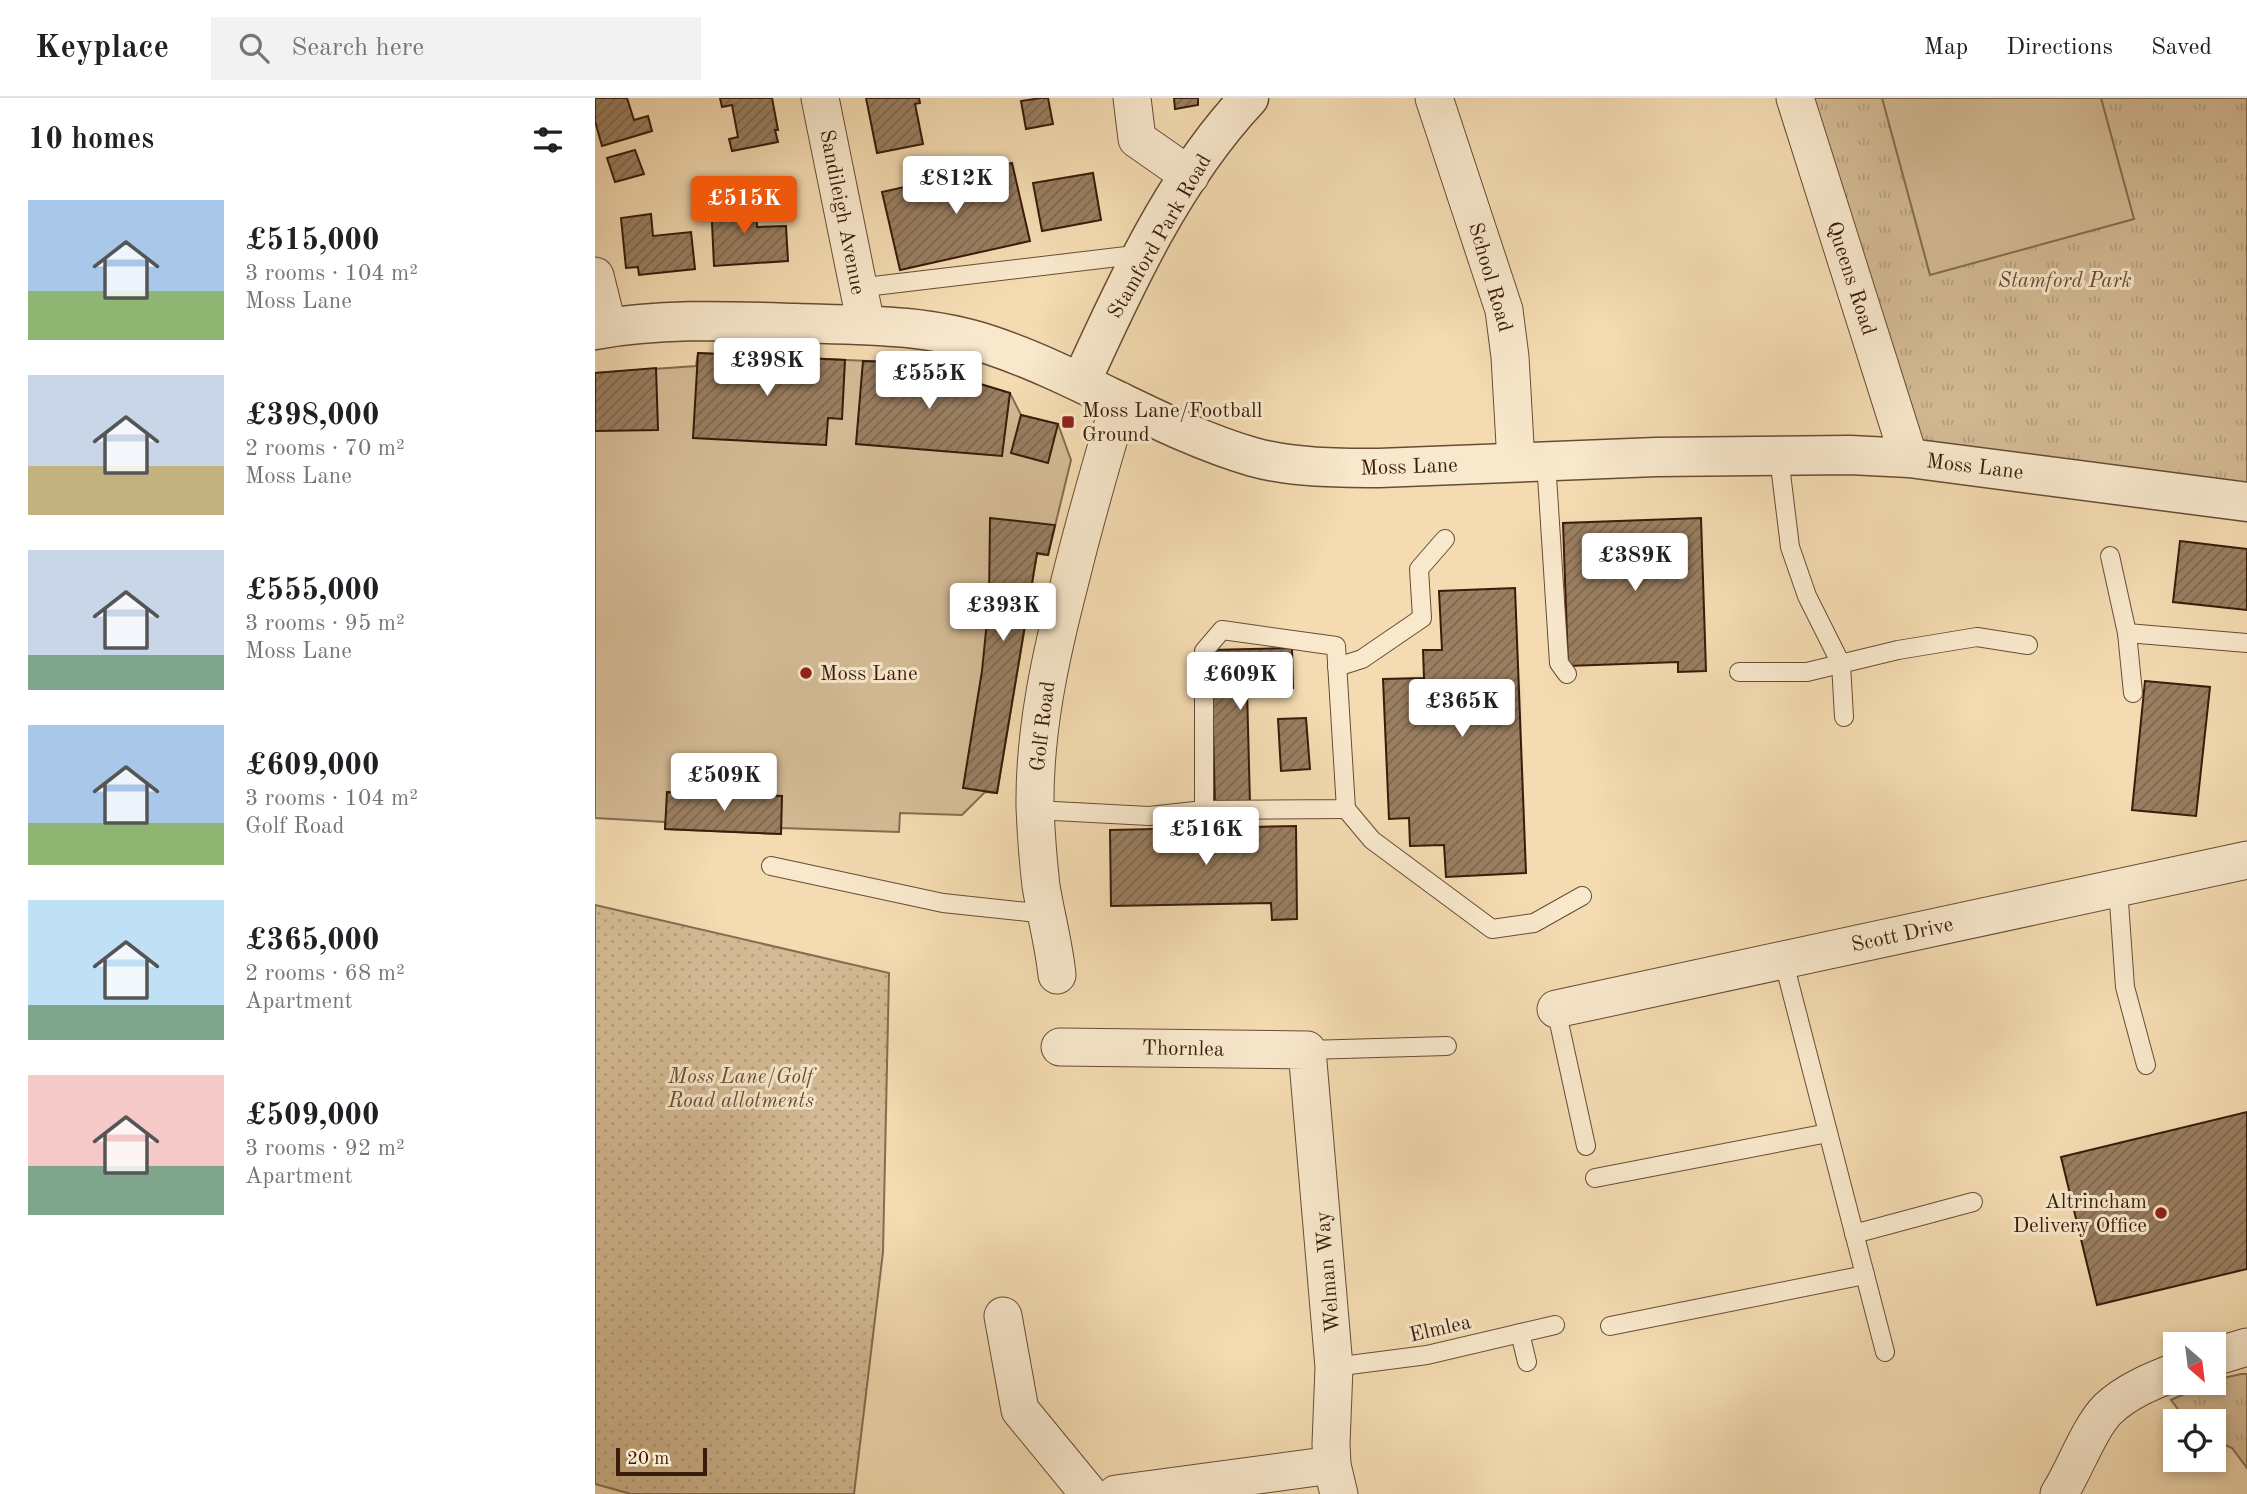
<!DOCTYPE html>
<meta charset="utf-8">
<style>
body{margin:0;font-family:"Old Standard TT",serif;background:#f2f2f2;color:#202124;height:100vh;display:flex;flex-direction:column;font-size:26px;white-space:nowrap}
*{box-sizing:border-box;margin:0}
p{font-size:23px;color:#757577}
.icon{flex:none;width:38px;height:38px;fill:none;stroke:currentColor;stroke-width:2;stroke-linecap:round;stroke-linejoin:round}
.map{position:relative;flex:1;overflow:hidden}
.panel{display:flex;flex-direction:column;background:#fff;width:595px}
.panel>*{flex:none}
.needle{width:46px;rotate:152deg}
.buttons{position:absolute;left:1568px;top:1234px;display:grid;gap:14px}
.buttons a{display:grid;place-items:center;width:63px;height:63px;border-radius:0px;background:#fff;box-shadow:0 4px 10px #0003;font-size:35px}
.scale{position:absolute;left:21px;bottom:18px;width:91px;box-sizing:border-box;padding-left:7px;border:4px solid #391c0a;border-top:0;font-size:19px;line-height:24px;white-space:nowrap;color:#391c0a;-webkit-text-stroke:5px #f8e8cc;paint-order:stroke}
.price{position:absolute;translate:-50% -60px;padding:0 16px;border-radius:7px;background:#fff;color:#222;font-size:23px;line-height:46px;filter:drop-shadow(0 2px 4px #0008)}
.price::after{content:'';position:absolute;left:50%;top:42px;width:21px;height:16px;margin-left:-10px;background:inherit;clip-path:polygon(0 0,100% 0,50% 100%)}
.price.active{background:#ea580c;color:#fff}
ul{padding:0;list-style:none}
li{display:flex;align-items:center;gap:21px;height:175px;padding:0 28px}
li span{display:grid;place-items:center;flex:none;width:196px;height:140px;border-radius:0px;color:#555}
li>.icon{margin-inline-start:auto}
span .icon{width:84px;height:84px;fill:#fffc;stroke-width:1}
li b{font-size:30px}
h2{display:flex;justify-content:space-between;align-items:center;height:84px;padding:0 28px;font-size:30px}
header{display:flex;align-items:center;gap:42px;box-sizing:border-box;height:98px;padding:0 35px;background:#fff;border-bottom:2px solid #e0e0e0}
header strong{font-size:33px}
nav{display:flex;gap:38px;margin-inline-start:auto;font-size:24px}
.search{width:490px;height:63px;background:#f2f2f2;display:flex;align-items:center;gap:18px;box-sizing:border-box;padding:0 24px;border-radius:0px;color:#757577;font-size:26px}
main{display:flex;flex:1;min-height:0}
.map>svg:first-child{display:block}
.grass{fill:url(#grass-tufts);stroke:#866c50;stroke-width:2}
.garden{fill:url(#garden-dots);stroke:#866c50;stroke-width:2}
.pitch{fill:#d4bb95;stroke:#866c50;stroke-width:2}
.building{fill:url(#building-hatch);stroke:#391c0a;stroke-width:2}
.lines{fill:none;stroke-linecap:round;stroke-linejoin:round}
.service-casing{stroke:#684c34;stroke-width:20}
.minor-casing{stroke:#684c34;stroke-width:39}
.tertiary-casing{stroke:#684c34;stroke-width:41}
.service{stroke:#f8e8cc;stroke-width:18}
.minor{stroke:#f8e8cc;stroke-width:37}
.tertiary{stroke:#f8e8cc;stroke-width:38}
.poi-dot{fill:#8f2418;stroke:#f8e8cc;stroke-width:2.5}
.labels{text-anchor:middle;stroke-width:6;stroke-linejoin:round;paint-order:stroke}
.street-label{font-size:21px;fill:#391c0a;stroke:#f8e8cc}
.park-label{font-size:21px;font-style:italic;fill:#684c34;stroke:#f8e8cc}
.poi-label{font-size:21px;fill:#391c0a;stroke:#f8e8cc;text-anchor:start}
</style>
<header>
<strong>Keyplace</strong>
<div class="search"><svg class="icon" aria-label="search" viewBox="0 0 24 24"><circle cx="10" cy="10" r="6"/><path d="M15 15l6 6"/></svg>Search here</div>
<nav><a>Map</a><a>Directions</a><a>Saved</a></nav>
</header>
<main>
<section class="panel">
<h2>10 homes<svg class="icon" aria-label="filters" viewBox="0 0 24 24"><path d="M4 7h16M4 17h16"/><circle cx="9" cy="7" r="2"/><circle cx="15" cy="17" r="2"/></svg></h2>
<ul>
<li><span style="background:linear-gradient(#a9c7e8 65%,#8fb573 0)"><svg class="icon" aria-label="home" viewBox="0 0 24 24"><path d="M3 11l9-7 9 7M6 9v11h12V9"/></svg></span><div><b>£515,000</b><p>3 rooms · 104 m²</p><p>Moss Lane</p></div></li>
<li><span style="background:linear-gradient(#c9d6e8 65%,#c2b280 0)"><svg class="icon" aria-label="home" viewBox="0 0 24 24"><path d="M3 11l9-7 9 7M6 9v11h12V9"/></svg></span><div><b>£398,000</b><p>2 rooms · 70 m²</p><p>Moss Lane</p></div></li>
<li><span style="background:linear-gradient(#c9d6e8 75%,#7fa58c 0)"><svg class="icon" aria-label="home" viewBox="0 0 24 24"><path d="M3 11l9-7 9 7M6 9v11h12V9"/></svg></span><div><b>£555,000</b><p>3 rooms · 95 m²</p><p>Moss Lane</p></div></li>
<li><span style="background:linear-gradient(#a9c7e8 70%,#8fb573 0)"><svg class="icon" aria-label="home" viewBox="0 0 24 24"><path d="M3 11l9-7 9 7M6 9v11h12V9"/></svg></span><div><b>£609,000</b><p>3 rooms · 104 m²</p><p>Golf Road</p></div></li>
<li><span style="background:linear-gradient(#bfe0f5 75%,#7fa58c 0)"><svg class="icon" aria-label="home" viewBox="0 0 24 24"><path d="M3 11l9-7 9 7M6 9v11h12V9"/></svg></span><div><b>£365,000</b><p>2 rooms · 68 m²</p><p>Apartment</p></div></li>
<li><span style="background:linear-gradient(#f6c9c9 65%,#7fa58c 0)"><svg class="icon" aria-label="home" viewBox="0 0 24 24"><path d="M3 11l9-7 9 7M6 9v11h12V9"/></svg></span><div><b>£509,000</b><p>3 rooms · 92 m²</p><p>Apartment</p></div></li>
</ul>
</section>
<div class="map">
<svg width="1652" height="1396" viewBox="0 0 1652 1396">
<defs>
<pattern id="grass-tufts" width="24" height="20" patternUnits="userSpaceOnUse" patternTransform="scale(1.75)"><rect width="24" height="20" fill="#d4bb95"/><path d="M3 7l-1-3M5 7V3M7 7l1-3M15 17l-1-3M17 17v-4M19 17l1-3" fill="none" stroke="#b7a07f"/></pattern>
<pattern id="garden-dots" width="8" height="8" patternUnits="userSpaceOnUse" patternTransform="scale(1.75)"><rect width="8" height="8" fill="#d4bb95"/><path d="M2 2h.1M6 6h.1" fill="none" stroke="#b7a07f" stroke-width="1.8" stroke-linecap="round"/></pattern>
<pattern id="building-hatch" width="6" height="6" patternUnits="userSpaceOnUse" patternTransform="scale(1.75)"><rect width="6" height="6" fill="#9a7f61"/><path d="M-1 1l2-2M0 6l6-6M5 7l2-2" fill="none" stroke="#7f674e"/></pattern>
</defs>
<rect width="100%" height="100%" fill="#f4dbb1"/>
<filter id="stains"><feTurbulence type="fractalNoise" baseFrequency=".00286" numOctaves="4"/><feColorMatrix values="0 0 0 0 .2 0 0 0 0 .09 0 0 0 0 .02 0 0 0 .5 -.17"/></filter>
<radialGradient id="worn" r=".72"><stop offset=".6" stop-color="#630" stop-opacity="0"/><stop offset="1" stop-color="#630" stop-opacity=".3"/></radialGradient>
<g class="grass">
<path d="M1218,0H1652V390L1320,346Z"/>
<path d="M1646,1276H1652V1370L1637,1350L1619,1342V1323H1592L1576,1302L1614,1285L1619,1284V1282Z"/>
</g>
<path class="garden" d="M0,807L294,875L288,1154L259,1396H36L0,1386Z"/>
<g class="pitch">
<path d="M1287,0H1506L1539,121L1335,177Z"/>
<path d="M103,255L316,265L415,295L426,317L463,326L476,362L453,457L442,456L402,695L390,694L367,717L305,715L304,734L186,730V736L70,731V724L0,720V275L101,268Z"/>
</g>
<g class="building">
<path d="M0,0H32L39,22L53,18L57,33L7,48L0,23Z"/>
<path d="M125,0H177L183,32H180L183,44L137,53L134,41L143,39L137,7L127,9Z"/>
<path d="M271,0H324L325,5L320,6L328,46L282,55Z"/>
<path d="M446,0H453L458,26L431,31L426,3Z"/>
<path d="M579,0H603V7L580,11Z"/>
<path d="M40,52L49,76L20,84L12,60Z"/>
<path d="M417,65L435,143L305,172L287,94Z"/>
<path d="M498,75L506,122L447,133L438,85Z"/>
<path d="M149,101L150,113L161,112L162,129L191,128L193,163L119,168L116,103Z"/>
<path d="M56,116L58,138L96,134L100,171L44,177L43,169L31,170L26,120Z"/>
<path d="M103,255L250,262L247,321L233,320L231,347L98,340Z"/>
<path d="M268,263L316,265L415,295L407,358L261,346Z"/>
<path d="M61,270L63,332L0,333V275Z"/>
<path d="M426,317L463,326L453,365L416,355Z"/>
<path d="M395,420L460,427L453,457L442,455L402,695L368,690L387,573L394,503Z"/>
<path d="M1106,420L1111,573L1083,574V564L973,568L968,425Z"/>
<path d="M1585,443L1652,451V512L1578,504Z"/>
<path d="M920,490L931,775L851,779L849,747L815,748L814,720L794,721L788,581L829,580L828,552H847L844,493Z"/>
<path d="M697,550L698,590L652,591L655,706L620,707L616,552Z"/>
<path d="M1550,583L1615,589L1601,718L1537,712Z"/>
<path d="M711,620L715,671L686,673L683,621Z"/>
<path d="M72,694L187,698L186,736L70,731Z"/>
<path d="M701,728L702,821L677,822L676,805L516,808L515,732Z"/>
<path d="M1652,1014V1171L1502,1207L1466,1059Z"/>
</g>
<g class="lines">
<defs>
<g id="service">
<path d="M262,190L548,156"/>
<path d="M1184,359L1195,449L1212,498L1246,566L1249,619"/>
<path d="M951,363L964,565L972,576"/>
<path d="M1515,458L1532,535L1538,595"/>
<path d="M1532,535L1652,545"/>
<path d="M742,569L767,561L827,520L824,471L850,441"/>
<path d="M1144,574H1212L1303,552L1382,539L1433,547"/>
<path d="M751,711L777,742L897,831L939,825L987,798"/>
<path d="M440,712L554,718L609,712V553L627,532L741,548L751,711L609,712"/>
<path d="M176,768L348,805L452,816"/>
<path d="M1523,790L1530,889L1551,967"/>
<path d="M1188,861L1290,1254"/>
<path d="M961,911L991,1048"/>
<path d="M712,952L852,948"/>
<path d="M1000,1080L1233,1035"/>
<path d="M1259,1136L1378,1104"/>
<path d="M1015,1228L1270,1177"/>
<path d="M925,1235L932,1264"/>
<path d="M739,1269L832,1257L960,1227"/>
</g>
<g id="minor">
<path d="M225,0L271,227"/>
<path d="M537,0L542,41L595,78"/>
<path d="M839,0L909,212L915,259L921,364"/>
<path d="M1200,0L1314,360"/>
<path d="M0,178L13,230"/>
<path d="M462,877C459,847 451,818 446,788C443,762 441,735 440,709C439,632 456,556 475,483C490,422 507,363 525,303"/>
<path d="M961,911L1652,762"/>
<path d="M465,949L712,952L739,1269L736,1346L737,1367L744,1396"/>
<path d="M408,1218L425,1312L494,1396"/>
<path d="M1619,1259L1652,1249"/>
<path d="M521,1396L737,1367"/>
<path d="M1464,1396C1480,1371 1494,1330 1513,1311C1532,1293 1557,1283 1580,1274"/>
</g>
<g id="tertiary">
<path d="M0,232C66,220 134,223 201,225C265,227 333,226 395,247C485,277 568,333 658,359C698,370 743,370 784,370L1061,359L1255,357L1314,360L1652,404"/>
<path d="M486,284C531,185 579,80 654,0"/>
</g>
</defs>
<use href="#service" class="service-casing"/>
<use href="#minor" class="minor-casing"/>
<use href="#tertiary" class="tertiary-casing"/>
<use href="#service" class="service"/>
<use href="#minor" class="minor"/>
<use href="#tertiary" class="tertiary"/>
</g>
<g class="poi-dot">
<rect x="466" y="317" width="14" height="14" rx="3.5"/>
<circle cx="211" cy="575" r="7"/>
<circle cx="1566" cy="1115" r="7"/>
</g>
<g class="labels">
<g class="street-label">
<text transform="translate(248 114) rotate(79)" y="7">Sandileigh Avenue</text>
<text transform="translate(564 138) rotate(-60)" y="7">Stamford Park Road</text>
<text transform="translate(896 179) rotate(74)" y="7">School Road</text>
<text transform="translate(1257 180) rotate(72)" y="7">Queens Road</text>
<text transform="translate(814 368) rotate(-2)" y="7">Moss Lane</text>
<text transform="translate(1380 368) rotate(7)" y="7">Moss Lane</text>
<text transform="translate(447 628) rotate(-83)" y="7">Golf Road</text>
<text transform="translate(1307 836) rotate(-12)" y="7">Scott Drive</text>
<text transform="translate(588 950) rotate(1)" y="7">Thornlea</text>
<text transform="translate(732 1174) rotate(-95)" y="7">Welman Way</text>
<text transform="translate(845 1230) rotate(-13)" y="7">Elmlea</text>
</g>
<g class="park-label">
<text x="1470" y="189">Stamford Park</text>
<text x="146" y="985">Moss Lane/Golf<tspan x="146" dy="24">Road allotments</tspan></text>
</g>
<g class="poi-label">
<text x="487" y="319">Moss Lane/Football<tspan x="487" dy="24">Ground</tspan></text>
<text x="225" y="582">Moss Lane</text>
<text x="1552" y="1110" text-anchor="end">Altrincham<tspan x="1552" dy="24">Delivery Office</tspan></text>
</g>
</g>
<rect width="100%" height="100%" filter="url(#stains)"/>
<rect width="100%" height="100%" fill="url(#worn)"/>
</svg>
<div class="buttons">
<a><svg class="needle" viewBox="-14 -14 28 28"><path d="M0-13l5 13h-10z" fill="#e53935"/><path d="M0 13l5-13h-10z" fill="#757577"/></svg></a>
<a><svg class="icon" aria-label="locate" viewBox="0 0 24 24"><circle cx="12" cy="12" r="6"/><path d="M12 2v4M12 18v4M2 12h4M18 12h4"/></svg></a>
</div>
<div class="scale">20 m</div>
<b class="price" style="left:361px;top:118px">£812K</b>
<b class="price active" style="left:149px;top:138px">£515K</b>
<b class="price" style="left:172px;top:300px">£398K</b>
<b class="price" style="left:334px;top:313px">£555K</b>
<b class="price" style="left:1040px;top:495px">£389K</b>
<b class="price" style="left:408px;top:545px">£393K</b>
<b class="price" style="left:645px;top:614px">£609K</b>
<b class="price" style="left:867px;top:641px">£365K</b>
<b class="price" style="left:129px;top:715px">£509K</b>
<b class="price" style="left:611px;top:769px">£516K</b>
</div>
</main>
